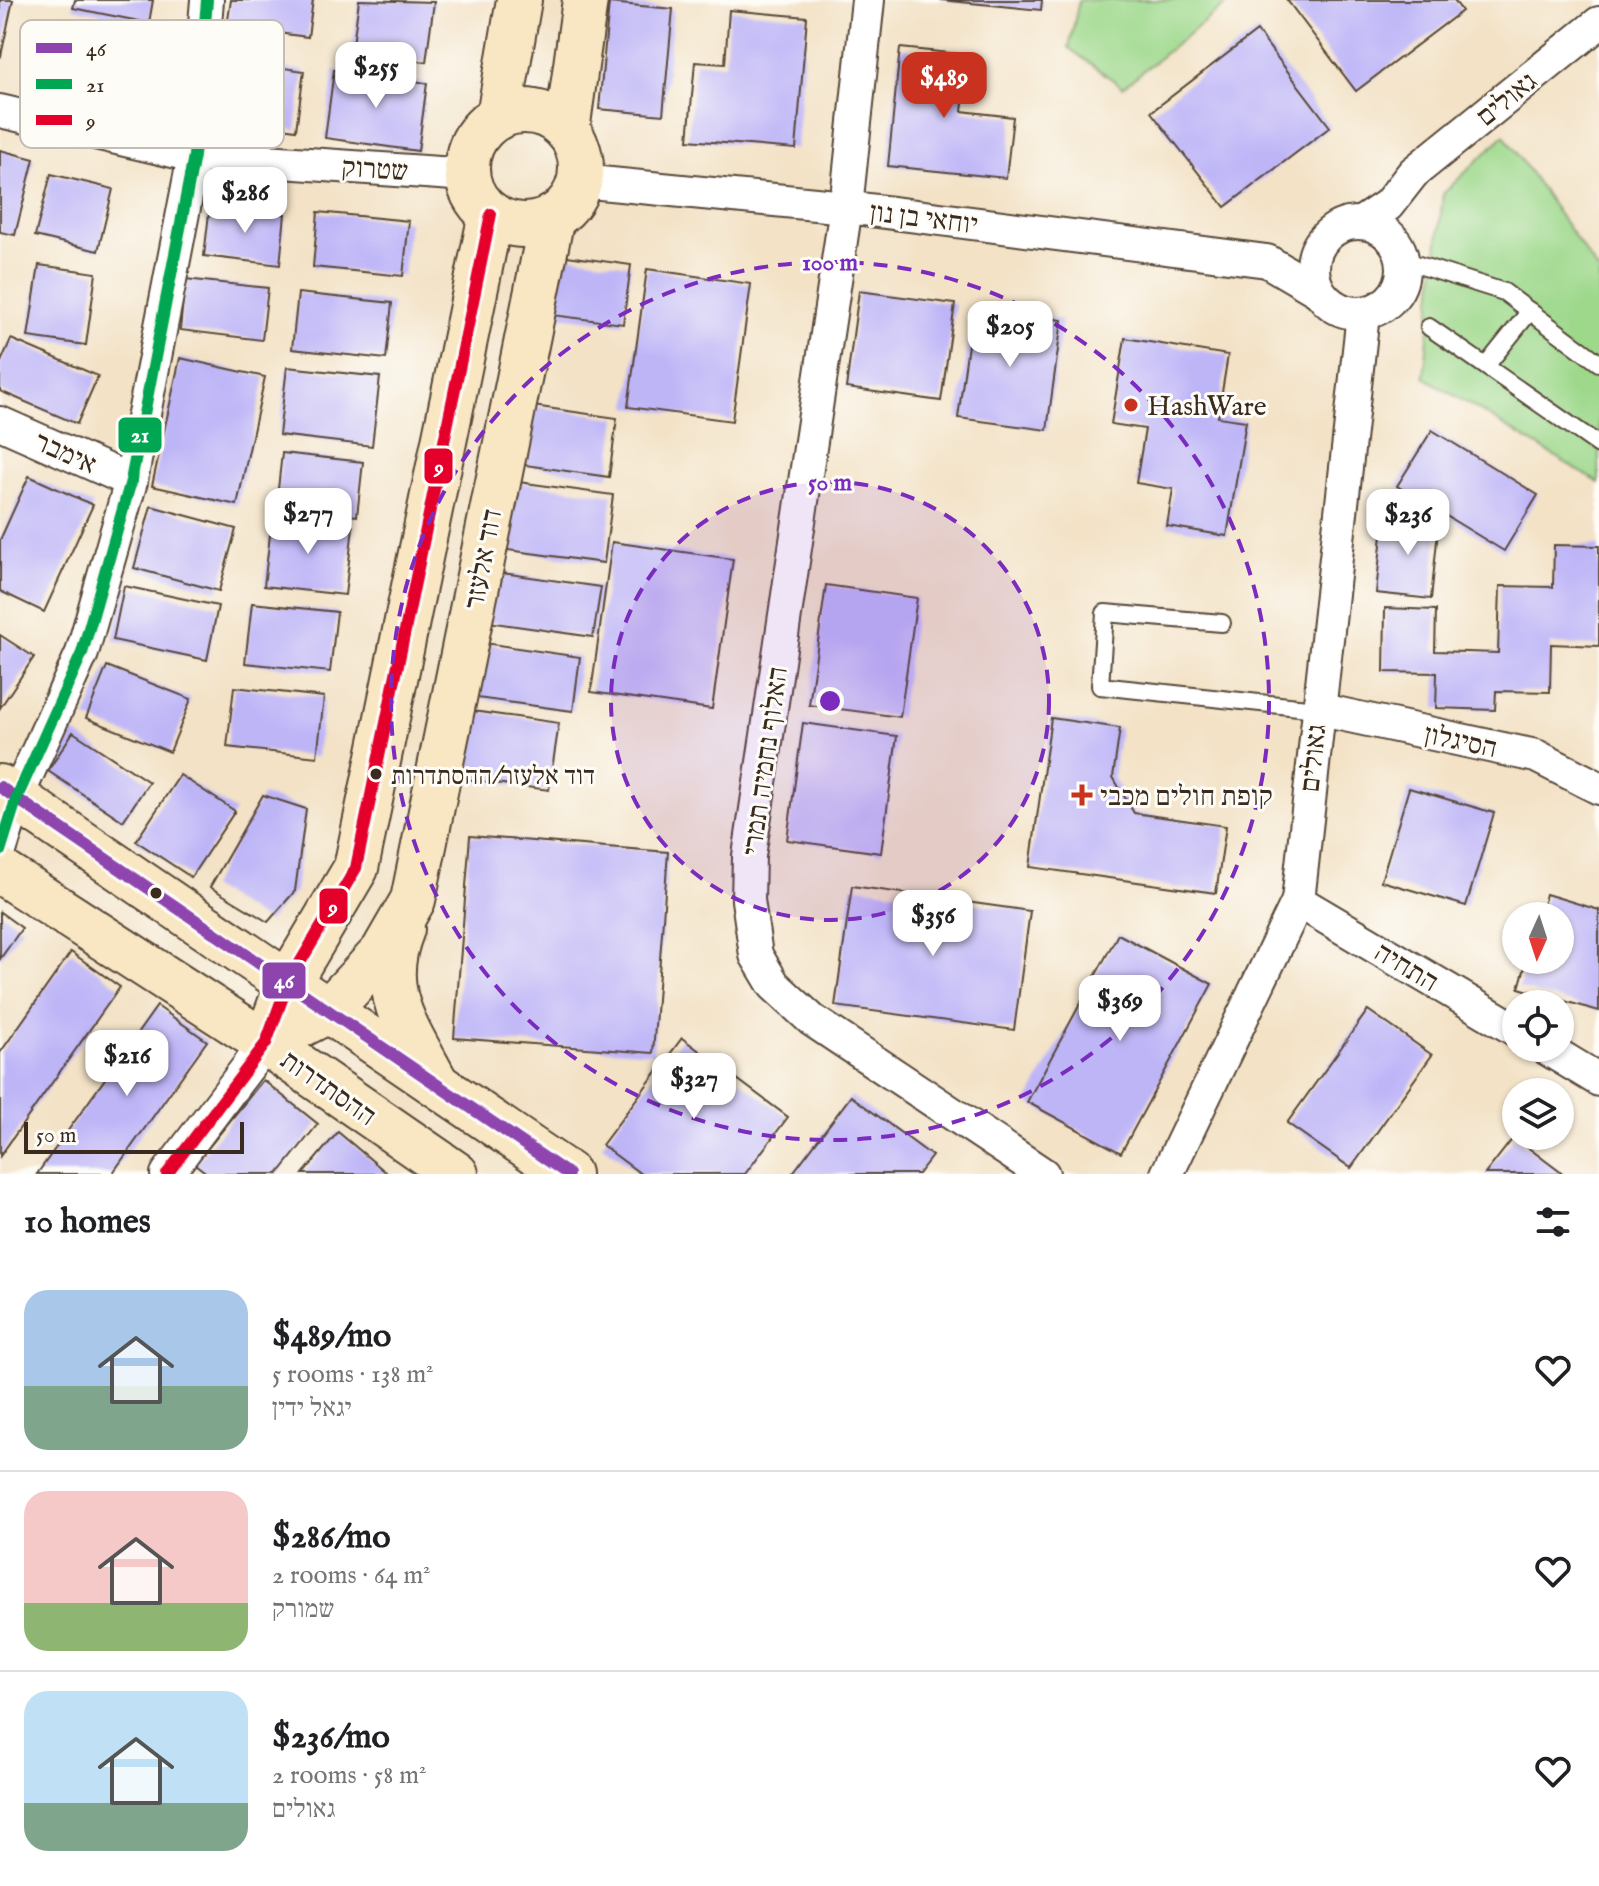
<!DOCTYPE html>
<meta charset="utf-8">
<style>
body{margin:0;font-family:"IM FELL English","Frank Ruhl Libre",serif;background:#f2f2f2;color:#202124;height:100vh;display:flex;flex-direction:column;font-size:30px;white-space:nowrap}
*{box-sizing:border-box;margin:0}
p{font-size:26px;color:#757577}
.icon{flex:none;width:44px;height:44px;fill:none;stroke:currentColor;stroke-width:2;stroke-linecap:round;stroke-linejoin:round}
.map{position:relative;height:1174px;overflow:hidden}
.sheet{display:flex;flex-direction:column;background:#fff;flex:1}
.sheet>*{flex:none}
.needle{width:52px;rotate:183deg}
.buttons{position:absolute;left:1502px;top:902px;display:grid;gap:16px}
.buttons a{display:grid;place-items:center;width:72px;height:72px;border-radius:50%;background:#fff;box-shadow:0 2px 6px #0004;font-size:40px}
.scale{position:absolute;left:24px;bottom:20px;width:220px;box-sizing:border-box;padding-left:8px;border:4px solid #3b2a1e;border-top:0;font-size:22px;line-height:28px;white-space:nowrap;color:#3b2a1e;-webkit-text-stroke:6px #fdfcf7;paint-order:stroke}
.price{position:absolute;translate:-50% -68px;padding:0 18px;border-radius:16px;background:#fff;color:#222;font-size:26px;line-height:52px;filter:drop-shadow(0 2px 4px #0008)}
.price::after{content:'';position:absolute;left:50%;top:48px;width:24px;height:18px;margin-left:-12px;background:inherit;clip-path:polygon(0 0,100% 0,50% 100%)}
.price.current{background:#c8321e;color:#fff}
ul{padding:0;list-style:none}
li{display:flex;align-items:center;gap:24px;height:200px;padding:0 24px}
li+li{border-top:2px solid #e0e0e0}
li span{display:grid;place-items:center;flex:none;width:224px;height:160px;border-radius:24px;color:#555}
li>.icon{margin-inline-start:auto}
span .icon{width:96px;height:96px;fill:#fffc;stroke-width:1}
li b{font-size:34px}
h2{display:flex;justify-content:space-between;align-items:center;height:96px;padding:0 24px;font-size:34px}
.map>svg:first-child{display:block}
.green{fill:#9dd88b;stroke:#6c8154;stroke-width:2}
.building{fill:#beb5f7}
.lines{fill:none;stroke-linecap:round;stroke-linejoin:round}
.lane-casing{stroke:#574637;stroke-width:20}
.street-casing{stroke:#574637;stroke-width:36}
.secondary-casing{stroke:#574637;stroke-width:48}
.lane{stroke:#fff;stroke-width:16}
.street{stroke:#fff;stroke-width:32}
.secondary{stroke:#f9e7c3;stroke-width:44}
.bus-1-casing{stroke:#fdfcf7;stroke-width:18}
.bus-2-casing{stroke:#fdfcf7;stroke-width:18}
.bus-3-casing{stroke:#fdfcf7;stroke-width:18}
.bus-1{stroke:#8e44ad;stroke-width:12}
.bus-2{stroke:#00a651;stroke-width:12}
.bus-3{stroke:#e4002b;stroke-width:12}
.ring{fill:none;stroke:#7b2cbf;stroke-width:4;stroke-dasharray:14 10}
.poi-dot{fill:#c8321e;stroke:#fdfcf7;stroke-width:3}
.bus-dot{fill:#3b2a1e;stroke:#fdfcf7;stroke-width:3}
.labels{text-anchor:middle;stroke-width:6;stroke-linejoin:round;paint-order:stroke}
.bus-label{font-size:26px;fill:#3b2a1e;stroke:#fdfcf7;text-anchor:start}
.street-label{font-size:28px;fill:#3b2a1e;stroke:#fdfcf7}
.poi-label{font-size:28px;fill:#3b2a1e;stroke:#fdfcf7;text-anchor:start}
.key{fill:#fdfcf7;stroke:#c3bdb6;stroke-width:2}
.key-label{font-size:22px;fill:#3b2a1e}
.centre{fill:#7b2cbf;stroke:#fdfcf7;stroke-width:4}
.ring-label{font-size:24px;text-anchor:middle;font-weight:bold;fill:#7b2cbf;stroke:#fdfcf7;stroke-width:6;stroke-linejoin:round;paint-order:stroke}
.line-badge{stroke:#fdfcf7;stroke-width:3}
.badge-label{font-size:22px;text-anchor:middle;font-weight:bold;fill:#fff}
</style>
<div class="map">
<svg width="1599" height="1174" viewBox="0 0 1599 1174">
<rect width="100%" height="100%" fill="#fdfcf7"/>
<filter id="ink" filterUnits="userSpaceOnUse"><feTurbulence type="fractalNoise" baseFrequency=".0125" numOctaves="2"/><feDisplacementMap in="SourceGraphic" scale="16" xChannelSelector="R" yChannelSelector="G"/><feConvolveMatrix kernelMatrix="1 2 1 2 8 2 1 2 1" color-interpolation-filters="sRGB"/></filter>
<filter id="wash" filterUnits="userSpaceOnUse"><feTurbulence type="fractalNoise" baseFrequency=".006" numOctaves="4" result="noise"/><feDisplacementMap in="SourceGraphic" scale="32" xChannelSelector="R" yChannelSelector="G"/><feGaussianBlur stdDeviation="1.8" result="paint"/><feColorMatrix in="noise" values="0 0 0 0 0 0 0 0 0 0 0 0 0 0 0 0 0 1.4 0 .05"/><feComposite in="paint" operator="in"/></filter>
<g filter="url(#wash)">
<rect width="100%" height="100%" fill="#f3e2c6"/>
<g class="green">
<path d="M1079,0H1231L1123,87L1069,48Z"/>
<path d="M1504,135L1599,272V483L1424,377L1443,194Z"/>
</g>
<g id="blocks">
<g class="building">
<path d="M0,0H13L1,56L0,55Z"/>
<path d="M75,0H153L149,23L73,8Z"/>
<path d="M231,0H313L308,37L227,26Z"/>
<path d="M359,0L434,2L426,62L352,52Z"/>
<path d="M940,0H1042L1041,10Z"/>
<path d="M1287,0H1454L1462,11L1356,91Z"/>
<path d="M609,3L673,9L663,115L599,109Z"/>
<path d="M729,10L807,17L796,149L688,140L695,62L725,64Z"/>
<path d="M1257,31L1330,127L1225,207L1151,112Z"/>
<path d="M900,48L969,55L962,111L1013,117L1006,178L888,166Z"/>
<path d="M219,58L304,71L296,130L211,118Z"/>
<path d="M334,70L427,83L418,151L325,138Z"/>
<path d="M0,150L34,159L15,235L0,232Z"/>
<path d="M51,174L113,189L98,251L35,236Z"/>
<path d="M210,205L285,214L280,265L204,256Z"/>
<path d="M318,212L409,221L403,276L313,267Z"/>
<path d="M553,254L631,265L623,324L544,314Z"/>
<path d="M39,265L96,273L86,345L28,337Z"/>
<path d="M647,269L751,284L732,421L628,407Z"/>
<path d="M185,279L268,288L262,340L180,330Z"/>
<path d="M859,291L955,304L941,401L846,388Z"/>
<path d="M298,293L392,303L386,359L292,349Z"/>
<path d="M973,308L1062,320L1047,430L958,418Z"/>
<path d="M1125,338L1228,355L1218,417L1246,421L1227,536L1167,526L1173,489L1136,483L1145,429L1111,424Z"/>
<path d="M11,339L98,376L77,424L0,391V364Z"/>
<path d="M180,358L265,377L237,505L152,486Z"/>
<path d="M287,367L380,377L372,446L279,435Z"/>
<path d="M526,405L617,418L609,477L518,464Z"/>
<path d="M1432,430L1538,495L1504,551L1397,486Z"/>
<path d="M282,453L363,462L357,516L276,507Z"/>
<path d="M29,476L93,505L44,612L0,591V540Z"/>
<path d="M504,480L613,495L604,563L494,548Z"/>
<path d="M151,506L236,529L219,591L134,568Z"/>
<path d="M1384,515L1439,521L1431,599L1376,593Z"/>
<path d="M272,518L353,527L345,595L264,586Z"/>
<path d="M612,542L733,559L712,709L591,692Z"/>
<path d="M1554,545L1599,546V646L1551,644L1550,692L1496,691L1495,710L1436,708L1437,673L1384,672L1385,608L1436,610L1435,651L1498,653L1500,586L1553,587Z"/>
<path d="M488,571L601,587L593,637L481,621Z"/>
<path d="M826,585L917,598L900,717L809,705Z"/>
<path d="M124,586L218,606L207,660L113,640Z"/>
<path d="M252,603L337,612L330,672L245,663Z"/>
<path d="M0,635L34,657L0,708Z"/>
<path d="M484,643L580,657L573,711L477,698Z"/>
<path d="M107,666L191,699L170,752L86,718Z"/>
<path d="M234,687L324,697L317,757L227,747Z"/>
<path d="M466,710L559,723L549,790L456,778Z"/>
<path d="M1051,718L1120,728L1113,777L1134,813L1226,826L1216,893L1030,867Z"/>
<path d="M803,723L897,736L881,853L787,840Z"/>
<path d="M73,732L149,782L123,821L48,771Z"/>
<path d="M180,775L235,811L191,877L136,841Z"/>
<path d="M1409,788L1494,813L1466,906L1381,881Z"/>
<path d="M263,795L306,809L295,891L268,922L210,887Z"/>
<path d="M470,836L668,852L653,1053L454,1038Z"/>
<path d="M852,886L1030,911L1014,1030L835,1006Z"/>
<path d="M1546,894L1599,910V1011L1519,988L1527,960H1560V916H1540Z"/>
<path d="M0,912L22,928L0,959Z"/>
<path d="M1118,934L1212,984L1121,1153L1027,1102Z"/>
<path d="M71,952L120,987L0,1156V1053Z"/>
<path d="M157,1006L207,1041L112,1174H37Z"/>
<path d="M1368,1010L1432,1055L1351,1168L1287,1123Z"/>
<path d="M682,1038L788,1117L745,1174H641L602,1145Z"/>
<path d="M263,1080L318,1124L278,1174H208L195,1164Z"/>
<path d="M851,1096L932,1156L918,1174H792Z"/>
<path d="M338,1132L388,1174H303Z"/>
<path d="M1514,1137L1563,1174H1485Z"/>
</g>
</g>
</g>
<g filter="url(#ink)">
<use href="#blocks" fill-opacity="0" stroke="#574637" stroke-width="2"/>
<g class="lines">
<defs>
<g id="lane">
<path d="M1403,260L1504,292L1599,363"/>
<path d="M1429,327L1599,445"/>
<path d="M1486,366L1530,311"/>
<path d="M1222,623L1105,613L1100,686L1317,709"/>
</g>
<g id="street">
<path d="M868,0L846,207L749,856L748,900L756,955L774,985L812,1020L1043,1174"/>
<path d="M0,111L194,156L468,175"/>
<path d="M580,181L846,207L1267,261L1318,291"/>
<circle cx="1358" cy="268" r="45"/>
<path d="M1361,223L1388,205L1413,173L1599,23"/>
<path d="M0,423L131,481"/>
<path d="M1317,709L1536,756L1599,788"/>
<path d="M0,851L17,797L82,653L131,481L194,156L207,0"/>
<path d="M1298,901L1516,1030"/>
<path d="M1546,1048L1599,1080"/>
<path d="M167,1174L266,1043"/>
<path d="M1167,1174L1298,901L1363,314"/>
</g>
<g id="secondary">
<circle cx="524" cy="168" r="57"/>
<path d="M499,116L519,0"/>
<path d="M567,131L585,0"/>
<path d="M0,787L568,1174"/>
<path d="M0,871L266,1043L456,1174"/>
<path d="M402,929C377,991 407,1027 435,1081"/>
<path d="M266,1043L328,1011L383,952L413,900L552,217"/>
<path d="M266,1043L288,983L356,868L491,214"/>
</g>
</defs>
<use href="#lane" class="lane-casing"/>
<use href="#street" class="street-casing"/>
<use href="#secondary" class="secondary-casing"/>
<use href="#lane" class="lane"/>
<use href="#street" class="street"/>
<use href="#secondary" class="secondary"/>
<defs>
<path id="bus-1" d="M0,787L568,1174"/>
<path id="bus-2" d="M0,851L17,797L82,653L131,481L194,156L207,0"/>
<path id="bus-3" d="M167,1174L266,1043L288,983L356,868L491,214"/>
</defs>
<use href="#bus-1" class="bus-1-casing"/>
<use href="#bus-2" class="bus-2-casing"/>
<use href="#bus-3" class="bus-3-casing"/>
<use href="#bus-1" class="bus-1"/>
<use href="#bus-2" class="bus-2"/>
<use href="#bus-3" class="bus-3"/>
</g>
</g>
<circle cx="830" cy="701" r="219" fill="#7b2cbf" fill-opacity=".12"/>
<g class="ring">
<circle cx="830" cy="701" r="219"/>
<circle cx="830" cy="701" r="439"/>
</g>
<g class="poi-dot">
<circle cx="1131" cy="405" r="8"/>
<path d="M1078 783h8v8h8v8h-8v8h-8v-8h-8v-8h8z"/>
</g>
<g class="bus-dot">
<circle cx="376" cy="774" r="7"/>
<circle cx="156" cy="893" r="7"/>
</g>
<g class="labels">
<g class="bus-label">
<text x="391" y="784">דוד אלעזר/ההסתדרות</text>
</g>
<g class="street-label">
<text transform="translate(1506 98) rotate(-39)" y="10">גאולים</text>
<text transform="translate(375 168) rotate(4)" y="10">שטרוק</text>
<text transform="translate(924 217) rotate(7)" y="10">יוחאי בן נון</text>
<text transform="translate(66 452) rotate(24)" y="10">אימבר</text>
<text transform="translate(482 559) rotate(-79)" y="10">דוד אלעזר</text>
<text transform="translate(1461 740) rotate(12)" y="10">הסיגלון</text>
<text transform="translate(1312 758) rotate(-84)" y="10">גאולים</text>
<text transform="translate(764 761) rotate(-82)" y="10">האלוף נחמיה תמרי</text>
<text transform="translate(1407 966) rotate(31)" y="10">התחיה</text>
<text transform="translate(329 1087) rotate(35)" y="10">ההסתדרות</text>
</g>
<g class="poi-label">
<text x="1147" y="415">HashWare</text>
<text x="1100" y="805">קופת חולים מכבי</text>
</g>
</g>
<rect x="20" y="20" width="264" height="128" rx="12" class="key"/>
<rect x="36" y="43" width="36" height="10" fill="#8e44ad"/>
<rect x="36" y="79" width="36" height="10" fill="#00a651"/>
<rect x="36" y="115" width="36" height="10" fill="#e4002b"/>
<g class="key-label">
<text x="86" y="56">46</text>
<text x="86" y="92">21</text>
<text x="86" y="128">9</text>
</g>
<circle cx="830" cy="701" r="12" class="centre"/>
<g class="ring-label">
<text x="830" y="270">100 m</text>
<text x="830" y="490">50 m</text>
</g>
<g class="line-badge">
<rect x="117" y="416" width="46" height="38" rx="8" fill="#00a651"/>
<rect x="423" y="447" width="31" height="38" rx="8" fill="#e4002b"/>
<rect x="318" y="887" width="31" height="38" rx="8" fill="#e4002b"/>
<rect x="261" y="961" width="46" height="39" rx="8" fill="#8e44ad"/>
</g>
<g class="badge-label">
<text x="140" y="442">21</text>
<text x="439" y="474">9</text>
<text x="333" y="914">9</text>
<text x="284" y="988">46</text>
</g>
</svg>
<div class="buttons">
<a><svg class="needle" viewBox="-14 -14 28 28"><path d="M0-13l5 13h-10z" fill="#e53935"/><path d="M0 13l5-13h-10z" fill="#757577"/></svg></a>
<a><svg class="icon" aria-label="locate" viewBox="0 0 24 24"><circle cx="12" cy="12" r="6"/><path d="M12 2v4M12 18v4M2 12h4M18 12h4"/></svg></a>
<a><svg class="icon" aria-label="layers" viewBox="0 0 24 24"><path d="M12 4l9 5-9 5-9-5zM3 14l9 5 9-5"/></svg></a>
</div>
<div class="scale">50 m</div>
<b class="price" style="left:376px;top:110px">$255</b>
<b class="price current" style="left:944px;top:120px">$489</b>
<b class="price" style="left:245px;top:235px">$286</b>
<b class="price" style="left:1010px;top:369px">$205</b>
<b class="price" style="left:308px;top:556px">$277</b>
<b class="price" style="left:1408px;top:557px">$236</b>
<b class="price" style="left:933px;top:958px">$356</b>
<b class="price" style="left:1120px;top:1043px">$369</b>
<b class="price" style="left:127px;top:1098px">$216</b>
<b class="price" style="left:694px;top:1121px">$327</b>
</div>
<section class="sheet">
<h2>10 homes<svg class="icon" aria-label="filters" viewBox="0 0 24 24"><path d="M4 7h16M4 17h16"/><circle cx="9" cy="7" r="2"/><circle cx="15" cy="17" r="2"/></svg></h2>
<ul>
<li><span style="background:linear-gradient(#a9c7e8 60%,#7fa58c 0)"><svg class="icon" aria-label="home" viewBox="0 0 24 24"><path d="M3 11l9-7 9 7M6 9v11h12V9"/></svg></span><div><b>$489/mo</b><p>5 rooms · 138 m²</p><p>יגאל ידין</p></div><svg class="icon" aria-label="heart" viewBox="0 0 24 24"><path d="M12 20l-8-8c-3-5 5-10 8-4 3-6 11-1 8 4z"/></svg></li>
<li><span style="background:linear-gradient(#f6c9c9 70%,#8fb573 0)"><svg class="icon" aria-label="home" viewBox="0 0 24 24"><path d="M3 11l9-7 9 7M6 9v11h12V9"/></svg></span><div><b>$286/mo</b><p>2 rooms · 64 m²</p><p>שמורק</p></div><svg class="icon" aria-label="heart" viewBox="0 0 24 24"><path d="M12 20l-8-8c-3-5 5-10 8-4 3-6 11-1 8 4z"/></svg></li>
<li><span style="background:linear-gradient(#bfe0f5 70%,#7fa58c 0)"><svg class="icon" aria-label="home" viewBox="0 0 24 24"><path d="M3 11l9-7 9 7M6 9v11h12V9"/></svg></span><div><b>$236/mo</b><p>2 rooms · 58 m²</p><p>גאולים</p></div><svg class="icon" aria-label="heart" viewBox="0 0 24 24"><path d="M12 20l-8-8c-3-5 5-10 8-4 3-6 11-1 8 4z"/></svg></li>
</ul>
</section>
